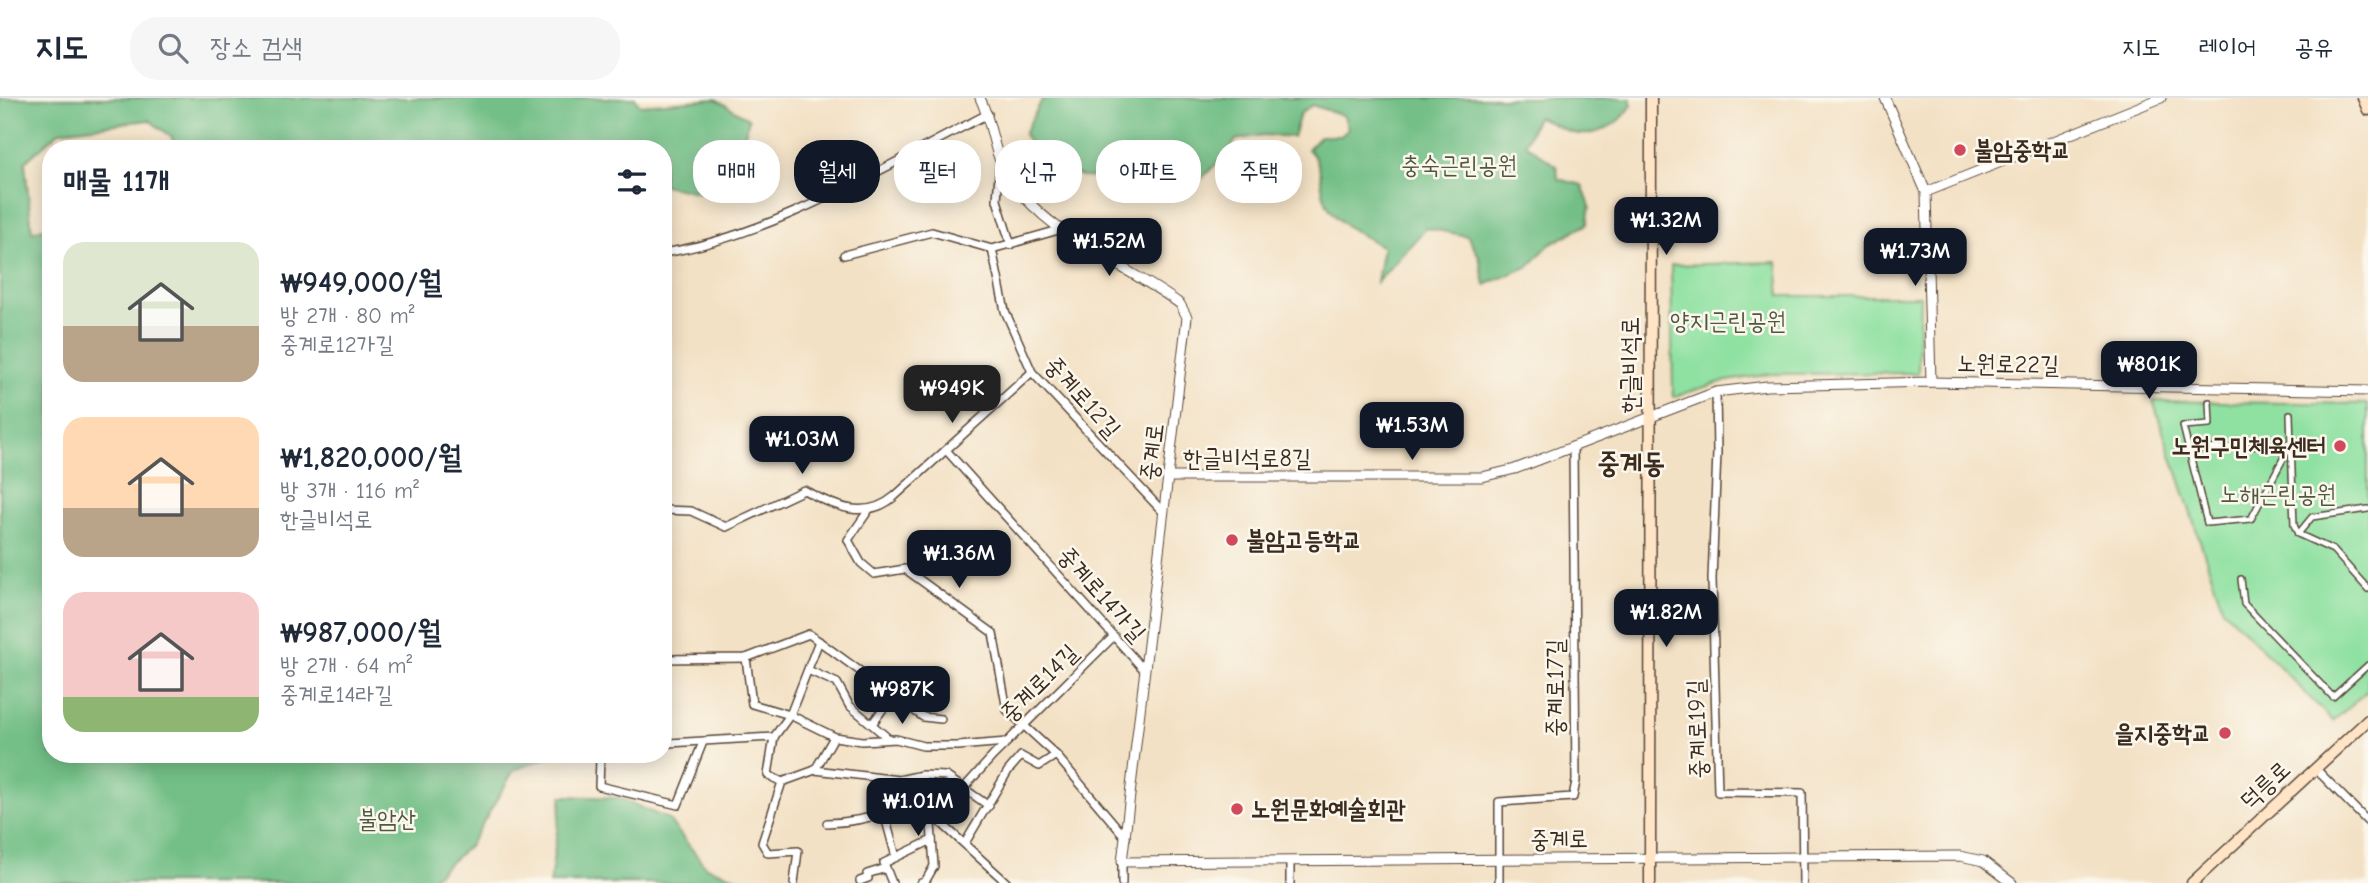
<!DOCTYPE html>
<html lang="ko">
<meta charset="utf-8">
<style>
body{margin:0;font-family:"Comic Neue","Poor Story",sans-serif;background:#f6f6f7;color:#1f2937;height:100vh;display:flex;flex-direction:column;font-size:26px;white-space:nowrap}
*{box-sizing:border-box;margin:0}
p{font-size:23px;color:#747a83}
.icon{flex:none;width:38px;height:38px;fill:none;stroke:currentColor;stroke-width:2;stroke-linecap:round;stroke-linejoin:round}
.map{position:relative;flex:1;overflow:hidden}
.drawer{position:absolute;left:42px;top:42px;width:630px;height:623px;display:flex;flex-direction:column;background:#fff;border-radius:28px;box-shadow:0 4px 18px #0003}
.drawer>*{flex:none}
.banner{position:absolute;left:693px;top:42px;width:665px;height:63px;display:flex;gap:14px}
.price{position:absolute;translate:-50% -60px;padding:0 16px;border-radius:14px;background:#111827;color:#fff;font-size:23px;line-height:46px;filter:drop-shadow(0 2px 4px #0008)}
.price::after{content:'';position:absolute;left:50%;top:42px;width:21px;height:16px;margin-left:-10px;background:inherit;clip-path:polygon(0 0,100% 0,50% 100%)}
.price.selected{background:#222;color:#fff}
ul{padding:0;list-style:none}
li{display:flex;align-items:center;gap:21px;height:175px;padding:0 21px}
li span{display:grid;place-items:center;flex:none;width:196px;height:140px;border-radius:21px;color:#555}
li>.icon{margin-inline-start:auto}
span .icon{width:84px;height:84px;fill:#fffc;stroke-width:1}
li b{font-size:30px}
h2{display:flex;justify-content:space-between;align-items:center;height:84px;padding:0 21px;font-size:30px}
.pill{padding:0 24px;border-radius:28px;background:#fff;box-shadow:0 4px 18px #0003;font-size:24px;line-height:63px}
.pill.selected{background:#111827;color:#fff}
header{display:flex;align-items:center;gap:42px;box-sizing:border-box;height:98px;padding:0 35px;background:#fff;border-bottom:2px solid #e0e1e3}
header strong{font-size:33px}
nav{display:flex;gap:38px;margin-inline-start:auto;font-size:24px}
.search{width:490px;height:63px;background:#f6f6f7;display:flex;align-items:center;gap:18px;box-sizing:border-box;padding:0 24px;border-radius:28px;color:#747a83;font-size:26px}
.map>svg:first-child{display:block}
.green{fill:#8fe1a1;stroke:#658660;stroke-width:2}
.forest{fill:#73bf87;stroke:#577452;stroke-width:2}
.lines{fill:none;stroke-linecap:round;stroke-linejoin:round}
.pedestrian-casing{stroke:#574537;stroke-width:8}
.minor-casing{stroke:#574537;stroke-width:10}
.tertiary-casing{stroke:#574537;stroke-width:11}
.secondary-casing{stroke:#574537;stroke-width:13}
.pedestrian{stroke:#fff;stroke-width:5}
.minor{stroke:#fff;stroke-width:7}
.tertiary{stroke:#fff;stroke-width:9}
.secondary{stroke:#ffe4c6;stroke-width:10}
.poi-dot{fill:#d1495b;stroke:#fbf7ec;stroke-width:2.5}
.labels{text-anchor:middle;stroke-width:5;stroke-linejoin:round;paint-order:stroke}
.poi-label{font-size:24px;font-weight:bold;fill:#3b2a1e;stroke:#fbf7ec;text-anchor:start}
.park-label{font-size:24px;fill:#50583f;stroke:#fbf7ec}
.street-label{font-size:24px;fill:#3b2a1e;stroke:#fbf7ec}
.quarter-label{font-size:28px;font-weight:bold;fill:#3b2a1e;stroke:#fbf7ec}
</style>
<header>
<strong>지도</strong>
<div class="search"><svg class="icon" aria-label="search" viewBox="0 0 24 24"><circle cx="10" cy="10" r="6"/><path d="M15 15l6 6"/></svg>장소 검색</div>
<nav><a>지도</a><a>레이어</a><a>공유</a></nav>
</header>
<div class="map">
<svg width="2368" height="785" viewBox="0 0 2368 785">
<rect width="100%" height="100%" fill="#fbf7ec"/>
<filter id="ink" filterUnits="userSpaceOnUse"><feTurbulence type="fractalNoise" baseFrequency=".0143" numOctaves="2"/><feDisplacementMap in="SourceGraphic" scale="14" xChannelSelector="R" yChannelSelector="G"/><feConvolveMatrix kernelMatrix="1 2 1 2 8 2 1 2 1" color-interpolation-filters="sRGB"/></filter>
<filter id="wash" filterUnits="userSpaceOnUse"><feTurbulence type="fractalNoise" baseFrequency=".00686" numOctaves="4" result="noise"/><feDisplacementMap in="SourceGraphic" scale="28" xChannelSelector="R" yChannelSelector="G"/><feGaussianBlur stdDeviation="1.57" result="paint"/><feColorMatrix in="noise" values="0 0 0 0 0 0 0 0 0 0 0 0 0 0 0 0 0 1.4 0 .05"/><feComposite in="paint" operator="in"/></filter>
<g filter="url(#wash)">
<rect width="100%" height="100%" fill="#f3e1c5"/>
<g class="green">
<path d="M1777,164L1780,198H1920L1918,275L1770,276L1721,284L1673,299L1671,167Z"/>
<path d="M2153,303L2368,306V592L2333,623L2223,511Z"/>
</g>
<g class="forest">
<path d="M0,0H635L640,7L716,1L749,21L742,47L755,55L722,79L711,97L663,87V51H170L173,40L149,22L60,33L25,64L32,134L51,127V656H556L514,672L469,748L426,785H0Z"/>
<path d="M1043,0H1630L1632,7C1622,23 1601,38 1579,36C1566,35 1550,23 1537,19L1525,46L1557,68L1558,81L1582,87L1590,108L1587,126L1549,147L1529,168L1485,187L1479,158L1467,138L1426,130L1377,184L1383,149C1363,137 1333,126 1325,101C1318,81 1325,69 1308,51L1320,38H1341L1348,31L1344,18L1312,7L1300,16L1293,39L1262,37L1236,42L1228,54L1189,93L1160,87L1118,90L1102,80L1083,79L1036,58L1024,36Z"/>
<path d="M562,698L619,700L668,721L706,769L753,785H550Z"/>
</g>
</g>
<g filter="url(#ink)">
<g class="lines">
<defs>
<g id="pedestrian">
<path d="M2209,304L2210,326L2183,328L2207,425L2251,421L2291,346L2294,427L2298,436L2333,452L2368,491"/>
<path d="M2290,316L2291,347"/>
<path d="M2189,352L2291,346"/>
<path d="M2298,436L2312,419L2368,411"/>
<path d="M2241,481L2244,506L2333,599L2368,567"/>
</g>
<g id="minor">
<path d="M1000,63L997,102L1011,147"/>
<path d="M992,151L1005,213L1032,274L1164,415"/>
<path d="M663,155C774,138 888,66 988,16"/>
<path d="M844,157L932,134L992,151L1062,131"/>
<path d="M1716,294L1717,355L1712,481L1718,694L1802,695L1803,785"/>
<path d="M946,352L1145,573"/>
<path d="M663,412L691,413L726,429L804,392C835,409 866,423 895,398L1032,274"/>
<path d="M868,413L848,442L861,465L874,476L905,471L993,535L1007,612L1056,657L1126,740"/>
<path d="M746,560L752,606L790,617L819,543"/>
<path d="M663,561L746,560L809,536L923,619L941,621"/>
<path d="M810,573L837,585L849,607L889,641"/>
<path d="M872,626L893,597"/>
<path d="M669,645L774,639"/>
<path d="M600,661L599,688L678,707L703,644"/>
<path d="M2315,670L2368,724"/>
<path d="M815,672L834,639"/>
<path d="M782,684L768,677L774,639L790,617L835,639L862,643L896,641L923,648H958L1007,644"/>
<path d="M921,702L931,726"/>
<path d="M884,715L896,759"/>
<path d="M937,721L1007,785"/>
<path d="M827,725C869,724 911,709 945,686L959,690"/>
<path d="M965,745L1008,673L1021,658L1039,668L1056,657"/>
<path d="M860,783L868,780L867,776L886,770"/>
<path d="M794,785L798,753L768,755L762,745L782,684L815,672L899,682L922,677L946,678L989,708"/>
<path d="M892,785L884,765L932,742"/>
<path d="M921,785L925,784L934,768L931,726L993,658L1114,538"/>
<path d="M1122,785V764"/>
<path d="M1290,785V763"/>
<path d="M1499,785V704L1573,699L1576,683L1573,348"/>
</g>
<g id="tertiary">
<path d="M980,0C992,24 993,54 1006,75C1046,139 1123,164 1180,206L1187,219L1122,764L1960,758L1983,763L2012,785"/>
<path d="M1885,0L1926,94L1931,284"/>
<path d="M1926,94L2161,0"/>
<path d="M1167,379H1482L1515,371L1716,294L1767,288L1931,284L2368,293"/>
</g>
<g id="secondary">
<path d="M2363,0L2368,12"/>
<path d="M1650,785L1651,0"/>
<path d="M2192,785L2368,622"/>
</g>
</defs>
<use href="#pedestrian" class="pedestrian-casing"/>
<use href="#minor" class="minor-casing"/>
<use href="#tertiary" class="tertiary-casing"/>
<use href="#secondary" class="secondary-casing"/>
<use href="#pedestrian" class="pedestrian"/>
<use href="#minor" class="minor"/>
<use href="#tertiary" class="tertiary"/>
<use href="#secondary" class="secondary"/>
</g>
</g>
<g class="poi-dot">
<circle cx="1960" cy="52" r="7"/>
<circle cx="2340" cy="348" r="7"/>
<circle cx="1232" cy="442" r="7"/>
<circle cx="2225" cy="635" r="7"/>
<circle cx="1237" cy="711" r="7"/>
</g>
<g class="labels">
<g class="poi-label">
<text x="1974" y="60">불암중학교</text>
<text x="2326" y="356" text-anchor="end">노원구민체육센터</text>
<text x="1246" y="450">불암고등학교</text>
<text x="2211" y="643" text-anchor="end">을지중학교</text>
<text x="1251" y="719">노원문화예술회관</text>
</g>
<g class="park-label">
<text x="1459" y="75">충숙근린공원</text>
<text x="1728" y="231">양지근린공원</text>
<text x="2278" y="404">노해근린공원</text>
<text x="387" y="729">불암산</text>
</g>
<g class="street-label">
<text transform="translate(2008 266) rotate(1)" y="8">노원로22길</text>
<text transform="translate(1630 267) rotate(-90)" y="8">한글비석로</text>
<text transform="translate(1083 299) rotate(48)" y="8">중계로12길</text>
<text transform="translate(1152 354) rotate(-83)" y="8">중계로</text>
<text x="1247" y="368">한글비석로8길</text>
<text transform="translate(1102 496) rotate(48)" y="8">중계로14가길</text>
<text transform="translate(1039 585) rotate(-45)" y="8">중계로14길</text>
<text transform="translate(1555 590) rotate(-90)" y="8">중계로17길</text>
<text transform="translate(1697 631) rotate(-92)" y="8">중계로19길</text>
<text transform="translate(2265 687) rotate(-43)" y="8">덕릉로</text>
<text transform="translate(1559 741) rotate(-1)" y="8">중계로</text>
</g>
<g class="quarter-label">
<text x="1631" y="374">중계동</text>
</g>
</g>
</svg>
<b class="price" style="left:1666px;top:159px">₩1.32M</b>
<b class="price" style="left:1109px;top:180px">₩1.52M</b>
<b class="price" style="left:1915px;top:190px">₩1.73M</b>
<b class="price" style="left:2149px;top:303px">₩801K</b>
<b class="price selected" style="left:952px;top:327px">₩949K</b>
<b class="price" style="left:1412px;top:364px">₩1.53M</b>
<b class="price" style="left:802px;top:378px">₩1.03M</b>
<b class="price" style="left:959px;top:492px">₩1.36M</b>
<b class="price" style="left:1666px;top:551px">₩1.82M</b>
<b class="price" style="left:902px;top:628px">₩987K</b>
<b class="price" style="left:918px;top:740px">₩1.01M</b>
<div class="banner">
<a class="pill">매매</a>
<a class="pill selected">월세</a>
<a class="pill">필터</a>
<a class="pill">신규</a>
<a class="pill">아파트</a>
<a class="pill">주택</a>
</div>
<section class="drawer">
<h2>매물 11개<svg class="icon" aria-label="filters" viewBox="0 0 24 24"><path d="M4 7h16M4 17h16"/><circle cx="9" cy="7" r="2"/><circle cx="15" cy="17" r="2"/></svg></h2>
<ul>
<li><span style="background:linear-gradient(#dfe7d0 60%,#b9a48a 0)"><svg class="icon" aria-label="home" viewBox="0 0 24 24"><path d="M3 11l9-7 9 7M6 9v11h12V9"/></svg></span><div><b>₩949,000/월</b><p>방 2개 · 80 m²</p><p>중계로12가길</p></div></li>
<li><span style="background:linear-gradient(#ffd9b3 65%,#b9a48a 0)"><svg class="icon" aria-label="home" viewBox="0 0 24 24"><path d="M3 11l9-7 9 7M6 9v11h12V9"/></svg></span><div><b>₩1,820,000/월</b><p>방 3개 · 116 m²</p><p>한글비석로</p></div></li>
<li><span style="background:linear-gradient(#f6c9c9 75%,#8fb573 0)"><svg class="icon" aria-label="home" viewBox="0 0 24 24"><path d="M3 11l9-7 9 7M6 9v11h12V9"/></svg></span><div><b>₩987,000/월</b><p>방 2개 · 64 m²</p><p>중계로14라길</p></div></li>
</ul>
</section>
</div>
